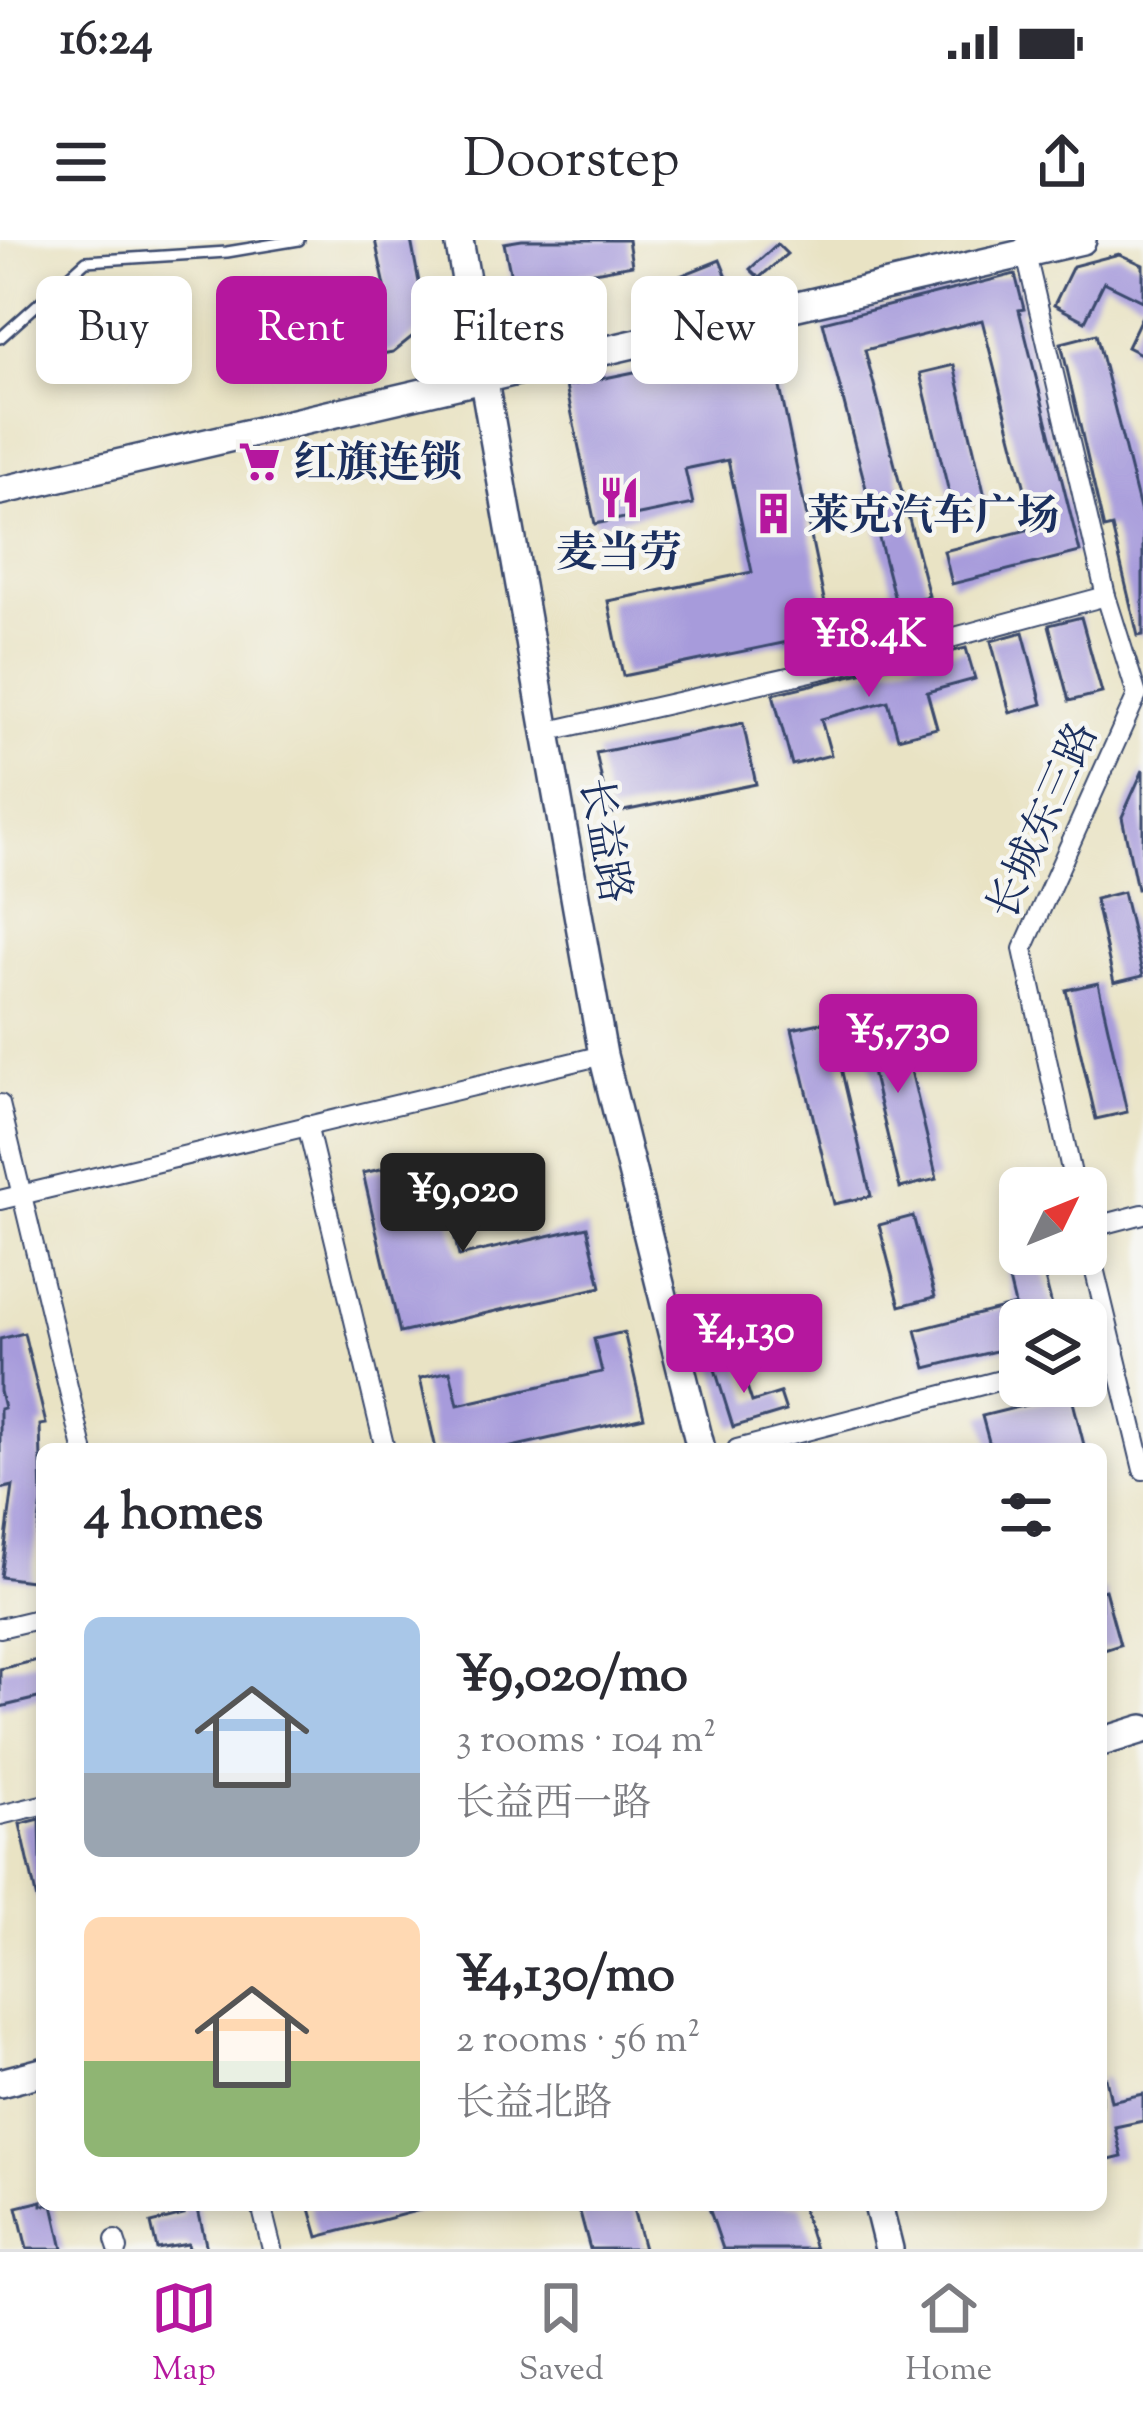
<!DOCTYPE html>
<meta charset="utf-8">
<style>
body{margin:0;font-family:"Sorts Mill Goudy","Noto Serif SC",serif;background:#f7f7f7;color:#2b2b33;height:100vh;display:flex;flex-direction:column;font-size:45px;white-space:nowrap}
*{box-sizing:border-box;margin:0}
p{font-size:39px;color:#7c7c81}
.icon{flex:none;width:66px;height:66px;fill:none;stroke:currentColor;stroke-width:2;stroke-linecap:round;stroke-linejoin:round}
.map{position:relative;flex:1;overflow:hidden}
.details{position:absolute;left:36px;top:1203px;width:1071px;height:768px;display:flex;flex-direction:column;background:#fff;border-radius:18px;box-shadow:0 6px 18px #0003}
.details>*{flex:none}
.guide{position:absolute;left:36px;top:36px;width:1071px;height:108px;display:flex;gap:24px}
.needle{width:78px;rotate:47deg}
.controls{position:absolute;left:999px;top:927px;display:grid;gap:24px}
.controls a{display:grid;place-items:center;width:108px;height:108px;border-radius:18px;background:#fff;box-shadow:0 6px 18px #0003;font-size:60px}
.price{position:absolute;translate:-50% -102px;padding:0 27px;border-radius:12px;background:#b5179e;color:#fff;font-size:39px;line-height:78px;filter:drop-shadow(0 3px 6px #0008)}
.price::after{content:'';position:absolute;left:50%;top:72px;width:36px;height:27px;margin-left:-18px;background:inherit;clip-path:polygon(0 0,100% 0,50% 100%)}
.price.active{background:#222;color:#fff}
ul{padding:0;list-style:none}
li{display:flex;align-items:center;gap:36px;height:300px;padding:0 48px}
li span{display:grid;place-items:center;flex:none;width:336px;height:240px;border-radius:18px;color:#555}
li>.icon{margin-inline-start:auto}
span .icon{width:144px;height:144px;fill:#fffc;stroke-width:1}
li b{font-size:51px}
h2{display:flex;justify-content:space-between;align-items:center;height:144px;padding:0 48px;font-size:51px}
.chip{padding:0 42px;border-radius:18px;background:#fff;box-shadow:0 6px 18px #0003;font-size:42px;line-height:108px}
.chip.active{background:#b5179e;color:#fff}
.status{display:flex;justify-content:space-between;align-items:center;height:84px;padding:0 60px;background:#fff;direction:ltr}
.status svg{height:33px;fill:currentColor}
header{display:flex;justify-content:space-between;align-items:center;height:156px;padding:0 48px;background:#fff;font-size:54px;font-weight:600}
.menu{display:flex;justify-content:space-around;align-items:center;height:168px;border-top:3px solid #e1e1e2;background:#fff;font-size:33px;color:#7c7c81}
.menu a{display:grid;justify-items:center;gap:6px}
.menu .active{color:#b5179e}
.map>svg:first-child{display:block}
.building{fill:#a79bdb}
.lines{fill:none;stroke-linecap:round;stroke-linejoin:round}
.lane-casing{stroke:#3a4a6d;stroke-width:14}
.street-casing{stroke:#3a4a6d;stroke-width:22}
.secondary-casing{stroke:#3a4a6d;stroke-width:32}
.lane{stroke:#fff;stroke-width:9}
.street{stroke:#fff;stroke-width:18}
.secondary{stroke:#fff;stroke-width:27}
.labels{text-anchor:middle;stroke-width:9;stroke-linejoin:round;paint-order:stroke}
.poi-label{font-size:42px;font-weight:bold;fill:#1b2f5e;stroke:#f6f6f2;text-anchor:start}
.street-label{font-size:42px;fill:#1b2f5e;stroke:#f6f6f2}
</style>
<div class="status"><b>16:24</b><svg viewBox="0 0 49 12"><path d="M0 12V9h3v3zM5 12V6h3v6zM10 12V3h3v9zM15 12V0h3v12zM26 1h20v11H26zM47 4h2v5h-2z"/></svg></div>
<header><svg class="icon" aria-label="menu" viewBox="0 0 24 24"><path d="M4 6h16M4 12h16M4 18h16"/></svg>Doorstep<svg class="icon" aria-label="share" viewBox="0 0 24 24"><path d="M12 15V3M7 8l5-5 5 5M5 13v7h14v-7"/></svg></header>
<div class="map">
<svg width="1143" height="2009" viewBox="0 0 1143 2009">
<rect width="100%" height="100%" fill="#f6f6f2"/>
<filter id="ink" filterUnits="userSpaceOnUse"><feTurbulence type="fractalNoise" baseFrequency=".00833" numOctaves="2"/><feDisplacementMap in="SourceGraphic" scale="24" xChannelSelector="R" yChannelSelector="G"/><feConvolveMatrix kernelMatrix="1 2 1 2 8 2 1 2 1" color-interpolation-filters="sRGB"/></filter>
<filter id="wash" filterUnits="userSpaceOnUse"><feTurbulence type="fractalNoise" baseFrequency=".004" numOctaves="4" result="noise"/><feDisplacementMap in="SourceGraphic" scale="48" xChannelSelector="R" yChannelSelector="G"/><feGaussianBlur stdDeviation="2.7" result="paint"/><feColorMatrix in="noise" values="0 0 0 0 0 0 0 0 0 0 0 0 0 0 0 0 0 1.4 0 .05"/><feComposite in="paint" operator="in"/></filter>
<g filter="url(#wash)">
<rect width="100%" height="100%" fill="#e9e3c4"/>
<g id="blocks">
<g class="building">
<path d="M375,0H411L424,69L418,92L393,112L276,132L267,72L290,68L293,96L362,82L356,51L385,46Z"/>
<path d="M522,0H628L632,25L513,47L504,3Z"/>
<path d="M777,4L787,14L759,38L750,29Z"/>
<path d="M1119,14L1143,25V61L1104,42L1085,81L1054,65L1073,26Z"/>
<path d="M720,20L730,45L670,68L660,44Z"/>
<path d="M1015,34L1024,69L1019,70L1080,312L952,344L944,311L1035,288L982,80L865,110L929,356L896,364L823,82Z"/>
<path d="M1143,74V115L1127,107Z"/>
<path d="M1096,94L1143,281V395L1138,396L1112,287L1104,289L1061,103Z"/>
<path d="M771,104L831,393L623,436L608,361L752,332L728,220L685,229L693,264L595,284L566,146Z"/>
<path d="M954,125L986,261L953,269L920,133Z"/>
<path d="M1081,377L1102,453L1069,461L1049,385Z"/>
<path d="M1023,392L1042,464L1010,473L991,401Z"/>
<path d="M966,408L975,439L927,452L937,488L898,498L888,461L821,479L831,515L792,525L773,454Z"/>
<path d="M743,483L756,544L609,574L596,513Z"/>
<path d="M1143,530V648L1137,649L1122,577Z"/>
<path d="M1123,652L1143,736L1114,743L1095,659Z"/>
<path d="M1098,743L1127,872L1096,879L1066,750Z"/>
<path d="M895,764L937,939L900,948L858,773Z"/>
<path d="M830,781L871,956L834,964L792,789Z"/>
<path d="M436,917L459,1016L587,987L601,1047L400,1093L363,933Z"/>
<path d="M913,976L935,1057L900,1066L879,985Z"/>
<path d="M1039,1015L1055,1078L1020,1080V1105L926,1128L916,1090L1015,1065L1005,1024Z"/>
<path d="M624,1092L644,1177L503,1209H436L420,1138L450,1131L458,1165L602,1132L594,1099Z"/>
<path d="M24,1093L46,1184L40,1185L42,1261L31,1341L1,1337L13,1246L0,1249V1169L4,1168L0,1151V1099Z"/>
<path d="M738,1119L752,1162L780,1153L786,1171L733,1187L714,1126Z"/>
<path d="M1071,1154L1085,1209H991L982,1176Z"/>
<path d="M1105,1350L1120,1405L1101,1411V1351Z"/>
<path d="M42,1419V1457L0,1467V1429Z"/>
<path d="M40,1579L42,1659L37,1660L20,1584Z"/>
<path d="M1101,1838H1106L1111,1861L1143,1854V1881L1115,1887L1122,1917L1101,1922Z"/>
<path d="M42,1961V1965H53L63,2009H27L17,1967Z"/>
<path d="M181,1965H197L207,2009H189L188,2004L157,2009L151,1983L184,1975Z"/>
<path d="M309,1965H423L424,1969L318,1997Z"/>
<path d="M578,1965H632L644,2009H590Z"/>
<path d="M708,1965H801L815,2009H723Z"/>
</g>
</g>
</g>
<g filter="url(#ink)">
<use href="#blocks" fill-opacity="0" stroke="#3a4a6d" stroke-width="3"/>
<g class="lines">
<defs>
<path id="lane" d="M0,98L86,21L227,12L299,0"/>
<g id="street">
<path d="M1024,6L1106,356L1137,455"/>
<path d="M545,492L899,412L1106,356"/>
<path d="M0,864L83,1209"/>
<path d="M307,885L385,1209"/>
<path d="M1075,948L1023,709L1137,455"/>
<path d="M0,960L603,815"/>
<path d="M1086,989L1143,974"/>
<path d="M1086,995L1143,1230"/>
<path d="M1086,1117L1115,1110"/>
<path d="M737,1209L1020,1135"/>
<path d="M0,1388L42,1378"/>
<path d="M0,1575L42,1565"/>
<path d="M261,1965L272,2009"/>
<path d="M115,2000L118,2009"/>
</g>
<g id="secondary">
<path d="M459,0L603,815L701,1209"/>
<path d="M0,251L1082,0"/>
<path d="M1101,1502L1143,1489"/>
<path d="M0,1843L42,1832"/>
<path d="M878,1965L889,2009"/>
</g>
</defs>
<use href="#lane" class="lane-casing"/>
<use href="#street" class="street-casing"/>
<use href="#secondary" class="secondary-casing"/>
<use href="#lane" class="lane"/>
<use href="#street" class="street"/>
<use href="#secondary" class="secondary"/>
</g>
</g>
<defs>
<symbol id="supermarket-bare" viewBox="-9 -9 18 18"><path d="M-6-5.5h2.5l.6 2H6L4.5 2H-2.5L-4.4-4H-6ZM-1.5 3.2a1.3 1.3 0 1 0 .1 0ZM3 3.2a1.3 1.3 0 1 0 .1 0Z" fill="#b5179e" stroke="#f6f6f2" stroke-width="2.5" paint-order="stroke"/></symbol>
<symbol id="restaurant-bare" viewBox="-9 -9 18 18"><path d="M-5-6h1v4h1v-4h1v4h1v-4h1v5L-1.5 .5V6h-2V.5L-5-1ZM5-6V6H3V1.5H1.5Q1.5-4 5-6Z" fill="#b5179e" stroke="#f6f6f2" stroke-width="2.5" paint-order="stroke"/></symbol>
<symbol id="building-bare" viewBox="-9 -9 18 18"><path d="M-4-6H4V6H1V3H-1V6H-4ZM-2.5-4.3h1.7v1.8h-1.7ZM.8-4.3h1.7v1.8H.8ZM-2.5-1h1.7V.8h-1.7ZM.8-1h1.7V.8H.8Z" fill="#b5179e" stroke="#f6f6f2" stroke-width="2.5" paint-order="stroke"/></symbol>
</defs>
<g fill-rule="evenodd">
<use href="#supermarket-bare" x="230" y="192" width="59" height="59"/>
<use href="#restaurant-bare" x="590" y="228" width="59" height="59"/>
<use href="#building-bare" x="744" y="244" width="59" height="59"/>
</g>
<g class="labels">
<g class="poi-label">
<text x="294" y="236">红旗连锁</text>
<text x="807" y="289">莱克汽车广场</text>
<text x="619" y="326" text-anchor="middle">麦当劳</text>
</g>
<g class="street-label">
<text transform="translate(1041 580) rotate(-66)" y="15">长城东三路</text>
<text transform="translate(607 600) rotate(80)" y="15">长益路</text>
</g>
</g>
</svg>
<div class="controls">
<a><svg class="needle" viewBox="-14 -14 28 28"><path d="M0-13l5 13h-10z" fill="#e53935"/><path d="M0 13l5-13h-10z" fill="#7c7c81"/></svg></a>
<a><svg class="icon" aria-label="layers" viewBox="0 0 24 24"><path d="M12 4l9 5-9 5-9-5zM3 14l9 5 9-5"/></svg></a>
</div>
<b class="price" style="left:869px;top:460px">¥18.4K</b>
<b class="price" style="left:898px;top:856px">¥5,730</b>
<b class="price active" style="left:463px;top:1015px">¥9,020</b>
<b class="price" style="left:744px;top:1156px">¥4,130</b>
<div class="guide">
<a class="chip">Buy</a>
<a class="chip active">Rent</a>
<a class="chip">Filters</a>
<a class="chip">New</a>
</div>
<section class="details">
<h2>4 homes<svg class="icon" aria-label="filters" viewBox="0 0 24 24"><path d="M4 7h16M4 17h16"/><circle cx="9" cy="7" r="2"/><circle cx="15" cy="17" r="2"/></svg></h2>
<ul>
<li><span style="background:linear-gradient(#a9c7e8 65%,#9aa5b1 0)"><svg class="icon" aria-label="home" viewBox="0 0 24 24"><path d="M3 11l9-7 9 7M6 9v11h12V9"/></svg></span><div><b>¥9,020/mo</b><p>3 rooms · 104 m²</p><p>长益西一路</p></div></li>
<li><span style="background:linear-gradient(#ffd9b3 60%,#8fb573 0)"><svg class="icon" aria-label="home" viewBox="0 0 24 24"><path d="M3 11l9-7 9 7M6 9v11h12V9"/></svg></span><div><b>¥4,130/mo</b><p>2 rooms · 56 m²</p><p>长益北路</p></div></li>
</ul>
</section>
</div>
<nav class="menu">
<a class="active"><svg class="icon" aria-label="map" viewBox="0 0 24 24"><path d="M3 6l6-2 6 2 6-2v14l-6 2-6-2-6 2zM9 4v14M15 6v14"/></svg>Map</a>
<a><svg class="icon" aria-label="saved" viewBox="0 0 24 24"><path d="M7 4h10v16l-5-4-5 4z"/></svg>Saved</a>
<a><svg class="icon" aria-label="home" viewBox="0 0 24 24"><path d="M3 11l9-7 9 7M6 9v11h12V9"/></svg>Home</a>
</nav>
